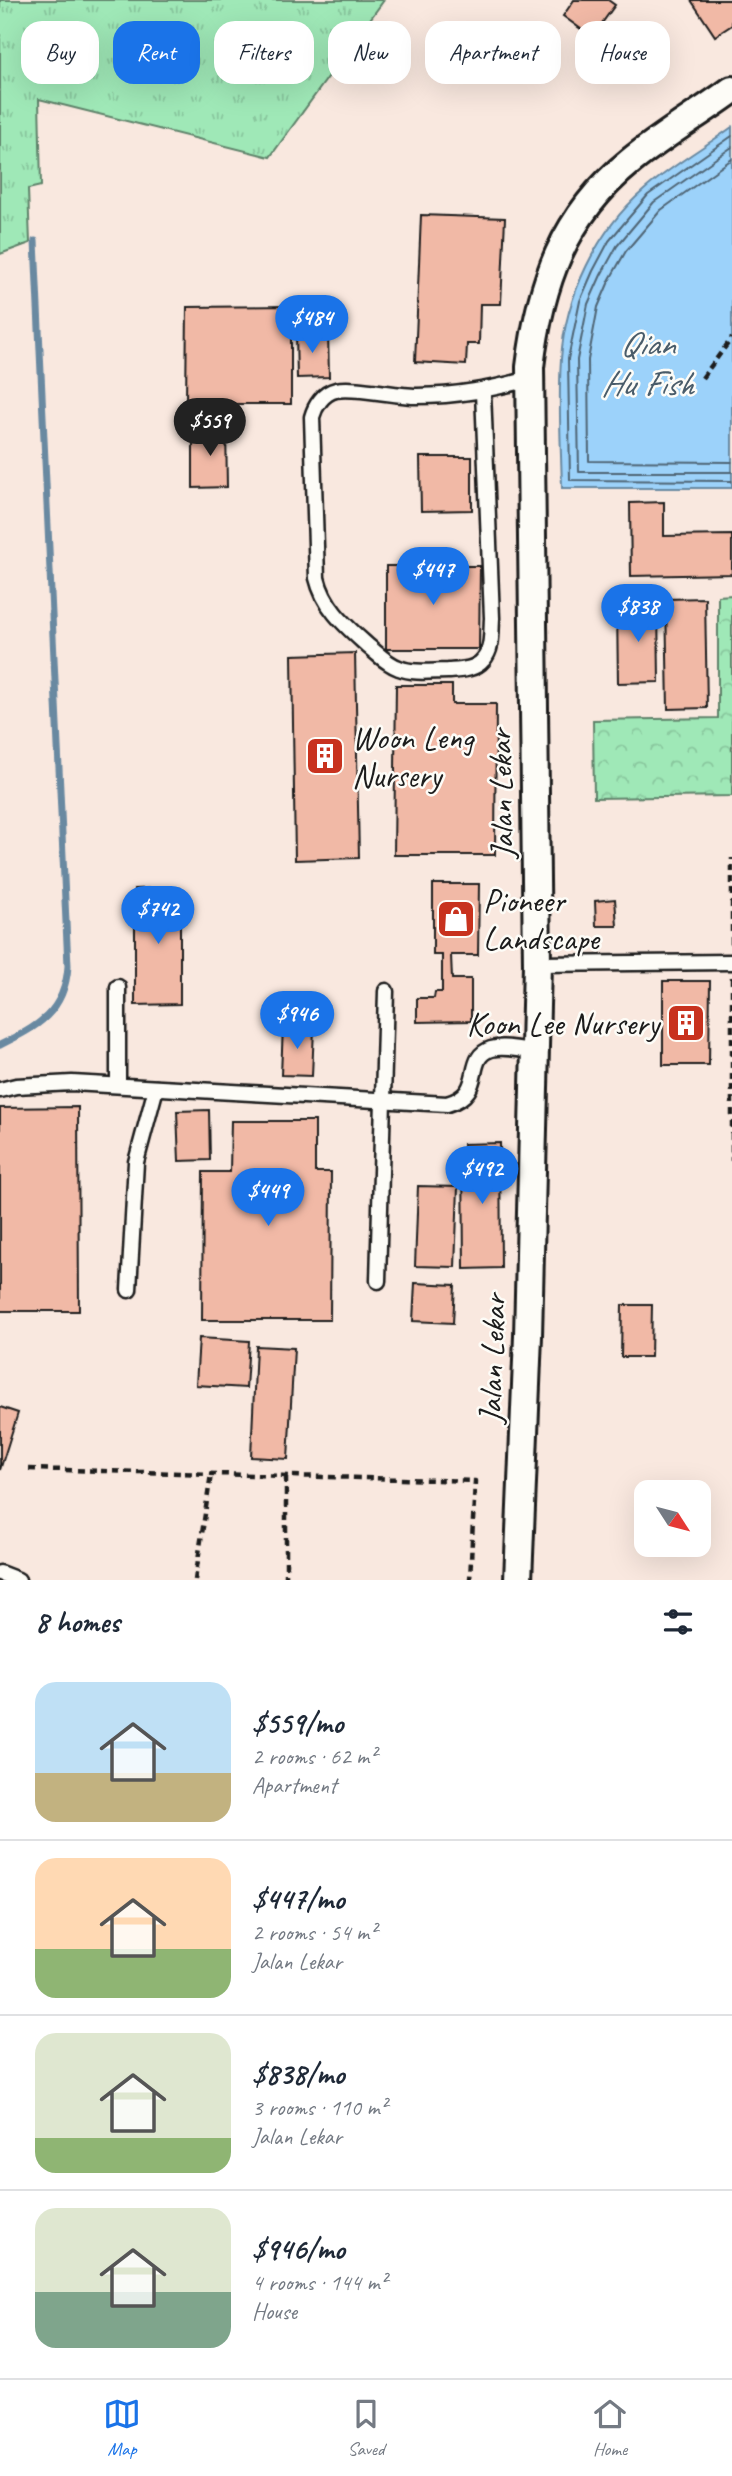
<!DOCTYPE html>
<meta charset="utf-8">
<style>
body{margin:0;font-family:Caveat,sans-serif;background:#f2f2f3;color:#1f2937;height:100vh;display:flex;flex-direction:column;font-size:26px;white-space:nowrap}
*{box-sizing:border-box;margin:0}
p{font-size:23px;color:#747a83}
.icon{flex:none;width:38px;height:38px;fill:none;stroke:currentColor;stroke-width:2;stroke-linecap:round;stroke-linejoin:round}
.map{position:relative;height:1580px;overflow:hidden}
.panel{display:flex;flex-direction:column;background:#fff;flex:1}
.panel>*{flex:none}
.banner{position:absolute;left:21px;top:21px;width:691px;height:63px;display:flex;gap:14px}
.needle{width:46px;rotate:126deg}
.buttons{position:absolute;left:634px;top:1480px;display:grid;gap:14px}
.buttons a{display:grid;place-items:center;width:77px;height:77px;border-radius:14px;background:#fff;box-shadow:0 7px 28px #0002;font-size:35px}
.price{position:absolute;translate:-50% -60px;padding:0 16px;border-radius:24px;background:#1a73e8;color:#fff;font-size:23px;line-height:46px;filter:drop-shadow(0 2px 4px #0008)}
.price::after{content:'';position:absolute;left:50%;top:42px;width:21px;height:16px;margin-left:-10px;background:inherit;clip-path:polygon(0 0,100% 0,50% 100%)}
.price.on{background:#222;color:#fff}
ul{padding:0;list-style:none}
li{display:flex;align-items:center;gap:21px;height:175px;padding:0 35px}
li+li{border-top:2px solid #e0e1e3}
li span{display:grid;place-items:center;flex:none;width:196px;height:140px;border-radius:21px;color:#555}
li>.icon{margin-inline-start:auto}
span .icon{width:84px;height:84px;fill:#fffc;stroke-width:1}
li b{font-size:30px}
h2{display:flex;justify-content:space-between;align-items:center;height:84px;padding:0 35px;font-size:30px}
.chip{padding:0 24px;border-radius:21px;background:#fff;box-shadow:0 7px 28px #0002;font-size:24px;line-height:63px}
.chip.on{background:#1a73e8;color:#fff}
.tabs{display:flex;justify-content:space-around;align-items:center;height:98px;border-top:2px solid #e0e1e3;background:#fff;font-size:19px;color:#747a83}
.tabs a{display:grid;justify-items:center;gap:4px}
.tabs .on{color:#1a73e8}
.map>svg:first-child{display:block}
.grass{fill:url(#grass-tufts);stroke:#5e826a;stroke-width:2}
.forest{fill:url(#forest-crowns);stroke:#5e826a;stroke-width:2}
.water{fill:#9cd2fa;stroke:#6989a1;stroke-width:2}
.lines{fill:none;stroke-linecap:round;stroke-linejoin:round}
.shore{stroke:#4f6575;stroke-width:2}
.stream{stroke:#6989a1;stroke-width:7}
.building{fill:#f1b9a6;stroke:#1c1c1c;stroke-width:2}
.service-casing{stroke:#1c1c1c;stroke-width:19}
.minor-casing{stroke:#1c1c1c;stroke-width:32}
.path{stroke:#1c1c1c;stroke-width:4.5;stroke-dasharray:7 5;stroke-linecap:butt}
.service{stroke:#fdfcf7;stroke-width:14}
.minor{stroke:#fdfcf7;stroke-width:26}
.labels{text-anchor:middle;stroke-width:5;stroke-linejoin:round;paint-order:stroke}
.poi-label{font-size:33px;fill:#1c1c1c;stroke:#fdfcf7;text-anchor:start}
.street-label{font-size:33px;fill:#1c1c1c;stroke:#fdfcf7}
.water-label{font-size:35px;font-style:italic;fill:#495c6a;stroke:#fdfcf7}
</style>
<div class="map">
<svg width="732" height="1580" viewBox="0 0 732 1580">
<defs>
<pattern id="grass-tufts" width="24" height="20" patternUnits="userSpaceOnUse" patternTransform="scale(1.75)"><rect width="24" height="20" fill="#9fe8b7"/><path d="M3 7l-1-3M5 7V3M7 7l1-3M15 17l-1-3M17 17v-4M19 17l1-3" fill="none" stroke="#88c69d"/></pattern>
<pattern id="forest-crowns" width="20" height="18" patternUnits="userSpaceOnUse" patternTransform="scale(1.75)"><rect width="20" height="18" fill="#9fe8b7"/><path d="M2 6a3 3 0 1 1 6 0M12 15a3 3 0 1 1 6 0" fill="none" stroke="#88c69d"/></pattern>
</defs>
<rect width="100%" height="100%" fill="#f9e8df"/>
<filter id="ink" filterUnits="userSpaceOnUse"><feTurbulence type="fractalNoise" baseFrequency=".0143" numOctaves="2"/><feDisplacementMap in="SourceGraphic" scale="14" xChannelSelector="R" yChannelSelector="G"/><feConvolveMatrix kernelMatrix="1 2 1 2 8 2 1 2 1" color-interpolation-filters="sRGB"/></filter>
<g filter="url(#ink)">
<path class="grass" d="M0,0H384L270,157L39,99L41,186L28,189L30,243L0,254Z"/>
<path class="forest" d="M732,595V796L594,798L593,720L718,718V596Z"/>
<path class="water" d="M732,127V488H562C561,445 558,402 561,359C565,297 597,230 644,190C671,166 703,148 732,127Z"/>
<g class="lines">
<g class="shore">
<path d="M732,136L648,195L609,241L593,271L580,301L568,359L570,480L732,481"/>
<path d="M732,147L654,202L617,246L601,275L588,304L577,360L579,472H732"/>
<path d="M732,159L661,210L626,251L610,279L598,307L588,360L589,461L732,462"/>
</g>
<path class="stream" d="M0,1045C37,1027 65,1012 68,966L35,241"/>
</g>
<g class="building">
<path d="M574,0H608L615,5L592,37L563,16Z"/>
<path d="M691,0H732V25L715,36Z"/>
<path d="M421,215L505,218L501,304H480L479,344H467L466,365L415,362Z"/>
<path d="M291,306V404H186L187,307Z"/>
<path d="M328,332L329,377L297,378L296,333Z"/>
<path d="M226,428L227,487L193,488V429Z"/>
<path d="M420,457H472V510L421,511Z"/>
<path d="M664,502V536L732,535V574L631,576L630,503Z"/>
<path d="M386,566H480L479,649H386Z"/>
<path d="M705,598L707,708L668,709L666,599Z"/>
<path d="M658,605L659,682L618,683L617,606Z"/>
<path d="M355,653L359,858L295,860L292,655Z"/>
<path d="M396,685H452V704H496L495,855H394Z"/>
<path d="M433,884H479L478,955H451L452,979H471V1021L417,1022V998H434L435,992H442V955H433Z"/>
<path d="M180,888V1004L135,1005V889Z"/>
<path d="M615,899L617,926H596L595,901Z"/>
<path d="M663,981H710L709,1065H663Z"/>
<path d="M283,1026L314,1028L312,1076L281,1075Z"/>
<path d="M78,1107L79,1311H0V1108Z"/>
<path d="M209,1110L210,1160L179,1161L177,1111Z"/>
<path d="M231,1121H315V1172H331L330,1320H202L203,1172H230Z"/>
<path d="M500,1143L501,1268L464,1269L463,1144Z"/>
<path d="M418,1186L458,1187L455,1267L415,1266Z"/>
<path d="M415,1283L455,1285L453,1323L413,1321Z"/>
<path d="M622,1305H652L651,1357H621Z"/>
<path d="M199,1338L249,1341L246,1388L196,1385Z"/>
<path d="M256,1346L294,1348L288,1459L251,1457Z"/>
<path d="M0,1407L18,1413L0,1470Z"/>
</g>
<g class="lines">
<defs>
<g id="service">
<path d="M483,392L492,618C491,632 493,649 483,660C475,670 460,670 448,671C432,671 414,674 399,668C387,664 378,654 368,646C346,626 324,608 317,578L312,417C315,406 323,393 336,390C353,386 396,396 417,396C457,396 492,389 530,379"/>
<path d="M537,964L732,962"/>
<path d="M118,987V1085"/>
<path d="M0,1090L16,1086L72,1083L447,1104C487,1093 463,1058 491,1049C504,1045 522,1050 535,1052"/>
<path d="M378,1281L386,991"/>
<path d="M129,1290L136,1162L156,1088"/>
<path d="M0,1573L18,1580"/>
</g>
<path id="minor" d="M518,1580L528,1336L537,964L530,367C540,284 563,216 631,161C663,135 699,114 732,90"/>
</defs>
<use href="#service" class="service-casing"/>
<use href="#minor" class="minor-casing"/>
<g class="path">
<path d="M702,378L732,338"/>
<path d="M732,944V858"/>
<path d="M732,977V1161"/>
<path d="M29,1469L475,1481L470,1580"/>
<path d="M195,1580L211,1474"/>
<path d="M286,1580V1476"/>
</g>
<use href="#service" class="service"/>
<use href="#minor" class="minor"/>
</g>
</g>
<defs>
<symbol id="building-square" viewBox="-11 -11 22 22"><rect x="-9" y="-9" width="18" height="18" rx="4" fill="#c8321e" stroke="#fdfcf7"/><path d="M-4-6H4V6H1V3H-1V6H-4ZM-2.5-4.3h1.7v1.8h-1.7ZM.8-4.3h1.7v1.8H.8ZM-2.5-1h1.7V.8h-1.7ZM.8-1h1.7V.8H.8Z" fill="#fff"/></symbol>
<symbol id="shop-square" viewBox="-11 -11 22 22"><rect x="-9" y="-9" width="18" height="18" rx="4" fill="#c8321e" stroke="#fdfcf7"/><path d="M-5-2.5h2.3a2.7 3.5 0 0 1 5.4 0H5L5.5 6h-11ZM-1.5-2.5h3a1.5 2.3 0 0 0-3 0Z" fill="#fff"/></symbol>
</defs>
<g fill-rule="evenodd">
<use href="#building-square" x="303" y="734" width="44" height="44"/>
<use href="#shop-square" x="434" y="897" width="44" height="44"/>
<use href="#building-square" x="664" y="1001" width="44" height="44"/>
</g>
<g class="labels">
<g class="poi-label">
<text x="352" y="749">Woon Leng<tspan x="352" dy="38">Nursery</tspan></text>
<text x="483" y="912">Pioneer<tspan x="483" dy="38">Landscape</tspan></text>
<text x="659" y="1035" text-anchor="end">Koon Lee Nursery</text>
</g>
<g class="street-label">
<text transform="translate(500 794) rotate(-91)" y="12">Jalan Lekar</text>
<text transform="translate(491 1359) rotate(-88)" y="12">Jalan Lekar</text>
</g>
<g class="water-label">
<text x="647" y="355">Qian<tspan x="647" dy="40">Hu Fish</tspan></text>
</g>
</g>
</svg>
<div class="buttons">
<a><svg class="needle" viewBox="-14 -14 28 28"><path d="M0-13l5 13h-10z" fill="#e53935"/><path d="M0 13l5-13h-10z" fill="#747a83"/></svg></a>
</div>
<b class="price" style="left:312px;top:355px">$484</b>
<b class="price on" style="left:210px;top:458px">$559</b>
<b class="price" style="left:433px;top:607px">$447</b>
<b class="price" style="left:638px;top:644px">$838</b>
<b class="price" style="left:158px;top:946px">$742</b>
<b class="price" style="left:297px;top:1051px">$946</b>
<b class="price" style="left:482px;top:1206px">$492</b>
<b class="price" style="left:268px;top:1228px">$449</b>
<div class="banner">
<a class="chip">Buy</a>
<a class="chip on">Rent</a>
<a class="chip">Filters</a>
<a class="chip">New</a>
<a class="chip">Apartment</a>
<a class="chip">House</a>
</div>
</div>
<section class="panel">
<h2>8 homes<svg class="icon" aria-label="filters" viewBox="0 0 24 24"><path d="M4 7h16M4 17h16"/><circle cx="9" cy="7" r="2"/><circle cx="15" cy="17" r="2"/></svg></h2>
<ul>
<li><span style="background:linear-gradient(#bfe0f5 65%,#c2b280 0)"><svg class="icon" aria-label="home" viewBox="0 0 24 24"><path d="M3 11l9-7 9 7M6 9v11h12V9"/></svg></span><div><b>$559/mo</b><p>2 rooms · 62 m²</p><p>Apartment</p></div></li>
<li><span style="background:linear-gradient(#ffd9b3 65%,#8fb573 0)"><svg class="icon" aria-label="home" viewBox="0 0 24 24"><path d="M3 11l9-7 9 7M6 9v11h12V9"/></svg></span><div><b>$447/mo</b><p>2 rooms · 54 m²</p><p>Jalan Lekar</p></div></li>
<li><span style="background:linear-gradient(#dfe7d0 75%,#8fb573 0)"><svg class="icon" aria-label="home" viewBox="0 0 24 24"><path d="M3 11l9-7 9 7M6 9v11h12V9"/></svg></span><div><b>$838/mo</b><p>3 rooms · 110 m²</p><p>Jalan Lekar</p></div></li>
<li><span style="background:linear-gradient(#dfe7d0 60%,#7fa58c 0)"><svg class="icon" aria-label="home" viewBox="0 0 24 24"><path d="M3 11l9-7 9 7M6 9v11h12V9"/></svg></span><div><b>$946/mo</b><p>4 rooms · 144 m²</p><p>House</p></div></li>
</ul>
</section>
<nav class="tabs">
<a class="on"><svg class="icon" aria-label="map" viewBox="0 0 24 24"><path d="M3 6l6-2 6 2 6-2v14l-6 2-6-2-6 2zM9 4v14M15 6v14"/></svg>Map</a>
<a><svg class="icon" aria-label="saved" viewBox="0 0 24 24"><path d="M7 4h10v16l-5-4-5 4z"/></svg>Saved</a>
<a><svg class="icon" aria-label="home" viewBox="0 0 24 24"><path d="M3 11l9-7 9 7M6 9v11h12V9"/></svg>Home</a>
</nav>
